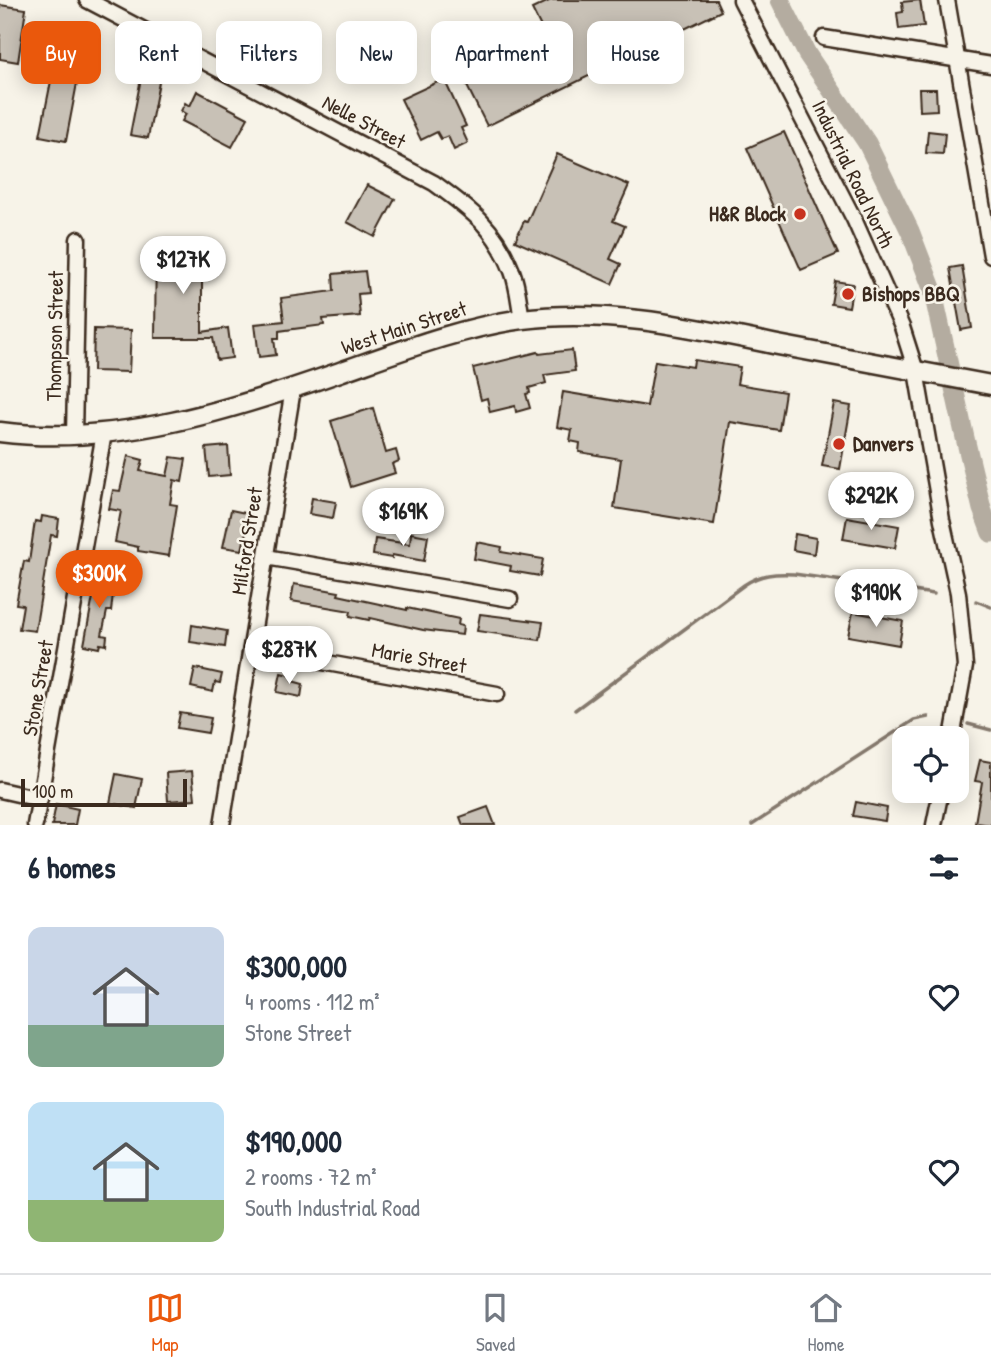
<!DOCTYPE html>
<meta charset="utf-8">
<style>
body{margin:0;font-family:"Patrick Hand",sans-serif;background:#f2f2f3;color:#1f2937;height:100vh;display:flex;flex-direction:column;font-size:26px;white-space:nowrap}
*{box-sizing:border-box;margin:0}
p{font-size:23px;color:#747a83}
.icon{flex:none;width:38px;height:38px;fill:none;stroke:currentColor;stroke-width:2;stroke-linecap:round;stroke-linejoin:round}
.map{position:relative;height:825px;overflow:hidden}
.sheet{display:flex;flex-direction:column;background:#fff;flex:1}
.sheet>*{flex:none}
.banner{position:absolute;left:21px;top:21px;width:950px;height:63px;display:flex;gap:14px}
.fabs{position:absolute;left:892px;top:726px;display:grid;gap:14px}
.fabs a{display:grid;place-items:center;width:77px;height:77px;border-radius:14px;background:#fff;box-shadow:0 4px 18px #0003;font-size:35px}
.scale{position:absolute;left:21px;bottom:18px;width:166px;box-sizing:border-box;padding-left:7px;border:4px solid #3b2a1e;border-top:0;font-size:19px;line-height:24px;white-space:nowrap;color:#3b2a1e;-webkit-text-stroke:5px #f7f3e8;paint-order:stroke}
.price{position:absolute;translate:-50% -60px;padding:0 16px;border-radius:24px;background:#fff;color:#222;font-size:23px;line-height:46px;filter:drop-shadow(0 2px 4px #0008)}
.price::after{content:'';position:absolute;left:50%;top:42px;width:21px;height:16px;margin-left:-10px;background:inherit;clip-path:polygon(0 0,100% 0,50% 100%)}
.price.active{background:#ea580c;color:#fff}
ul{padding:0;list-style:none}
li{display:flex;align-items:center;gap:21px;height:175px;padding:0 28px}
li span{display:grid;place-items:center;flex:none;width:196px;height:140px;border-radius:14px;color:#555}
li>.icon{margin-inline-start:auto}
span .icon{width:84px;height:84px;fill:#fffc;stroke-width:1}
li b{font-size:30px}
h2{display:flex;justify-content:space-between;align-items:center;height:84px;padding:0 28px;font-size:30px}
.tag{padding:0 24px;border-radius:14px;background:#fff;box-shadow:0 4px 18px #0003;font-size:24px;line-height:63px}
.tag.active{background:#ea580c;color:#fff}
.dock{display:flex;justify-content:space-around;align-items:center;height:98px;border-top:2px solid #e0e1e3;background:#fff;font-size:19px;color:#747a83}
.dock a{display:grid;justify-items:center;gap:4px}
.dock .active{color:#ea580c}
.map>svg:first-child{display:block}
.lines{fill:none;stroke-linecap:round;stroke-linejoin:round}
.stream{stroke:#84786c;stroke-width:3.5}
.river{stroke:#b4aca0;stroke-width:19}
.building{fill:#c8c1b6;stroke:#3b2a1e;stroke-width:2}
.minor-casing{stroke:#3b2a1e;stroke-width:19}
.major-casing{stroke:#3b2a1e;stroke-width:23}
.minor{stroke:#f7f3e8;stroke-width:14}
.major{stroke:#f7f3e8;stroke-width:18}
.poi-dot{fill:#c8321e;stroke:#f7f3e8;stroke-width:2.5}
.labels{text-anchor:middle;stroke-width:5;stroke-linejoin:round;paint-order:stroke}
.street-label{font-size:21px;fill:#3b2a1e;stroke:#f7f3e8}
.poi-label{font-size:21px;font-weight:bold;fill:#3b2a1e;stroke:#f7f3e8;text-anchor:start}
</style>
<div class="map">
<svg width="991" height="825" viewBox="0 0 991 825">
<rect width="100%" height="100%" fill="#f7f3e8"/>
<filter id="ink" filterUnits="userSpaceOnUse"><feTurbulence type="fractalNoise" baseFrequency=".0143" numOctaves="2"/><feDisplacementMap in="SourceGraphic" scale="14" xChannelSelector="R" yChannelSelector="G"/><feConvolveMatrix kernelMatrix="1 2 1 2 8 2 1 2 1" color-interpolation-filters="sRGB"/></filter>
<g filter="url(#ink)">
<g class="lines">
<g class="stream">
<path d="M976,601L991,607"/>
<path d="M575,710L744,585C760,574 775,573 794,574L934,594"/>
<path d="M968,724L991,730"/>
<path d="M752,825L914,720L928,717"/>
</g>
<path class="river" d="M780,0L807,54L867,143L910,231L932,288L965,438L982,509L991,533"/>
</g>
<g class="building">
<path d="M551,0H716L721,11L487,126L467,86L499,71L492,57L543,31L532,9Z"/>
<path d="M920,0L924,26L899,29L897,13L903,12L902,2Z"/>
<path d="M0,5L26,9L18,62L0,59Z"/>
<path d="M60,36L85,41L66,141L40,136Z"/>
<path d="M142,73L160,77L148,138L130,135Z"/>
<path d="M444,79L466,126L461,128L468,143L454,150L448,136L441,139L437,132L421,140L401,99Z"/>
<path d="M919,89H936L937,110L920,111Z"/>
<path d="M197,91L248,118L232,147L182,121L186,114L181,111L185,103L190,106Z"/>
<path d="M928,131L945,133L943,154L926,153Z"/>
<path d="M784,132L838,254L801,270L747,148Z"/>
<path d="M557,154L629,185L613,221L625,226L610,259L621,264L612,284L515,241L524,221L527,222Z"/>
<path d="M367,185L395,199L375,237L347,222Z"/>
<path d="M156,243H202V332L228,328L232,358L217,360L213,338H155Z"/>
<path d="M962,266L972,328L961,330L950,268Z"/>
<path d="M365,271L368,293L358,294L360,316L323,319L324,325L279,331V338H274L276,355L259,357L255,324L284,321L281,298L334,291L333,274Z"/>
<path d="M835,281L853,284L849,307L831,304Z"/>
<path d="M94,329L131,330L129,372L93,371Z"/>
<path d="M572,350L575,371L544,375L546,383L529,388L530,393L526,394L530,408L516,412L515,406L490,412L487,398L481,400L473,368L538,352L539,354Z"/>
<path d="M694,360L740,367L737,384L785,392L779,430L730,422L714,524L614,508L621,459L579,452L580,443L570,441L572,430L557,427L563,392L647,406L655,361L693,367Z"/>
<path d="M834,403L851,406L840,469L822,466Z"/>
<path d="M373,408L386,453L396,450L399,461L392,464L395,473L351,487L331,421Z"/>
<path d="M228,446L230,475L209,477L206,448Z"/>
<path d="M128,456L143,460L140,471L167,476L171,457L186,459L182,482L174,480L170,504L177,505L169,556L138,551V547L115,542L121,511L109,509L113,490L120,491Z"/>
<path d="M312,498L336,502L333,518L309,514Z"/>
<path d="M231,510L250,514L242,550L223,547Z"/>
<path d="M42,516L59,519L57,536L51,535L35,631L19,629L23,605L16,604L24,561L29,562L35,521L41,522Z"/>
<path d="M847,517L899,526L895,548L843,539Z"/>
<path d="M411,533L428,536L424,561L392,555V558L373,555L375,539L410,544Z"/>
<path d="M795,534L816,538L814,554L793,550Z"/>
<path d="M477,542L502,547L501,552L543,559L540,576L510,571L511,566L474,559Z"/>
<path d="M98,570L112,573L109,594H113L111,611H107L102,635L107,636L106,645L100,644L99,648L84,645Z"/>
<path d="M294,584L339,592L338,595L407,610V608L459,619L458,625L463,626L462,635L423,630L370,618L369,620L350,616L351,611L291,601Z"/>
<path d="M853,612L903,621L899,645L848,636Z"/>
<path d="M480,614L543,622L540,640L477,631Z"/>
<path d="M192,625L227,631L225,647L190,642Z"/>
<path d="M195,668L222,674L220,683L215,682L213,692L191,687Z"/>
<path d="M281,673L293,676L292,681L303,684L301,697L277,692Z"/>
<path d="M180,713L211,718L208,733L177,728Z"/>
<path d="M980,760L991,762V825L975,823L982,782L975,781Z"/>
<path d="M192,771L195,799L168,801L166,773Z"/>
<path d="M116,774L142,779L136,808L110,803Z"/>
<path d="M856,802L887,808L885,821L853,816Z"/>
<path d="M56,804L78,809L75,825H52Z"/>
<path d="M488,807L495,825H463L460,817Z"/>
</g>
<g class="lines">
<defs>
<g id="minor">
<path d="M87,0L434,183C471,210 495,227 512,271C518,286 519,304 522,319"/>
<path d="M741,0L854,219L902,327L916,371L942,520L958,593L965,666L952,738"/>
<path d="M947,0L991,256"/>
<path d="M824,38L991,65"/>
<path d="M74,435L78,239"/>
<path d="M266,557L510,599"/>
<path d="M251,649L497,694"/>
<path d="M0,790L40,799"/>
<path d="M35,825L104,433"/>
<path d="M222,825L293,389"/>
<path d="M934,825L941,791"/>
</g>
<path id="major" d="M0,432C116,447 232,410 340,372C400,351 459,328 522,319C609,308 694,328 778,345C849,359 920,371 991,385"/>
</defs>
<use href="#minor" class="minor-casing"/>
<use href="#major" class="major-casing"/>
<use href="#minor" class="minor"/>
<use href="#major" class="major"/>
</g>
</g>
<g class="poi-dot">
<circle cx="800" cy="214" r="7"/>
<circle cx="848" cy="294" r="7"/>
<circle cx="839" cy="444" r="7"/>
</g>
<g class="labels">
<g class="street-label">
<text transform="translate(364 122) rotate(28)" y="7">Nelle Street</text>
<text transform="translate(853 174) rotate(64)" y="7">Industrial Road North</text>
<text transform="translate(404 328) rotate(-18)" y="7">West Main Street</text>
<text transform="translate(55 336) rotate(-89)" y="7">Thompson Street</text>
<text transform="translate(247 541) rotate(-81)" y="7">Milford Street</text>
<text transform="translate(419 658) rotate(10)" y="7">Marie Street</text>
<text transform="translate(38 688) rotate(-80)" y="7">Stone Street</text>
</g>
<g class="poi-label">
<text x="786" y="221" text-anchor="end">H&amp;R Block</text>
<text x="862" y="301">Bishops BBQ</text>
<text x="853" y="451">Danvers</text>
</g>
</g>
</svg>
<div class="fabs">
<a><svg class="icon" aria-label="locate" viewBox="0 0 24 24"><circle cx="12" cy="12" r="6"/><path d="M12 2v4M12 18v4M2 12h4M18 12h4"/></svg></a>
</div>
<div class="scale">100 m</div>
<b class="price" style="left:183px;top:296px">$127K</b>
<b class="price" style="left:871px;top:532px">$292K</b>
<b class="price" style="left:403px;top:548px">$169K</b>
<b class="price active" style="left:99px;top:610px">$300K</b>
<b class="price" style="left:876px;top:629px">$190K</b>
<b class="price" style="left:289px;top:686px">$287K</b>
<div class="banner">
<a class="tag active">Buy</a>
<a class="tag">Rent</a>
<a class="tag">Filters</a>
<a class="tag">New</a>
<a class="tag">Apartment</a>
<a class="tag">House</a>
</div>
</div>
<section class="sheet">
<h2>6 homes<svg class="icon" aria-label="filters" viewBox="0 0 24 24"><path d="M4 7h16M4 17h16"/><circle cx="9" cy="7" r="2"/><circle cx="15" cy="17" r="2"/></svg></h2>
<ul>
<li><span style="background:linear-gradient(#c9d6e8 70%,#7fa58c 0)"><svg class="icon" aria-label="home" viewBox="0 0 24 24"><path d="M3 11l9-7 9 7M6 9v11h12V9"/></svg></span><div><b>$300,000</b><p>4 rooms · 112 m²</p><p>Stone Street</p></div><svg class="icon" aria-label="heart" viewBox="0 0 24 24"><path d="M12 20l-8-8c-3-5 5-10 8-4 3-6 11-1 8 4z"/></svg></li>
<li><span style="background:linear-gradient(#bfe0f5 70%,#8fb573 0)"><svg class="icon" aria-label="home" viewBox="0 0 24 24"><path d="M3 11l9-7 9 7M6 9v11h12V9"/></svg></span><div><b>$190,000</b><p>2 rooms · 72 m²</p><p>South Industrial Road</p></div><svg class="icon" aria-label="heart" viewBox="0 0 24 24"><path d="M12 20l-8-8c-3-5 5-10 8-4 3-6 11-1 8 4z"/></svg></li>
</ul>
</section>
<nav class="dock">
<a class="active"><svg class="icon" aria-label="map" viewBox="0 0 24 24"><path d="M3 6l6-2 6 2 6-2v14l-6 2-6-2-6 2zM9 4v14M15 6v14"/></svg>Map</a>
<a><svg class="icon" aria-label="saved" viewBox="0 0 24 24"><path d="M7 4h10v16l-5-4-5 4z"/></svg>Saved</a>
<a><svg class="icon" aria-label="home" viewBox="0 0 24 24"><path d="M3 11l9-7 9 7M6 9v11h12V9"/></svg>Home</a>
</nav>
